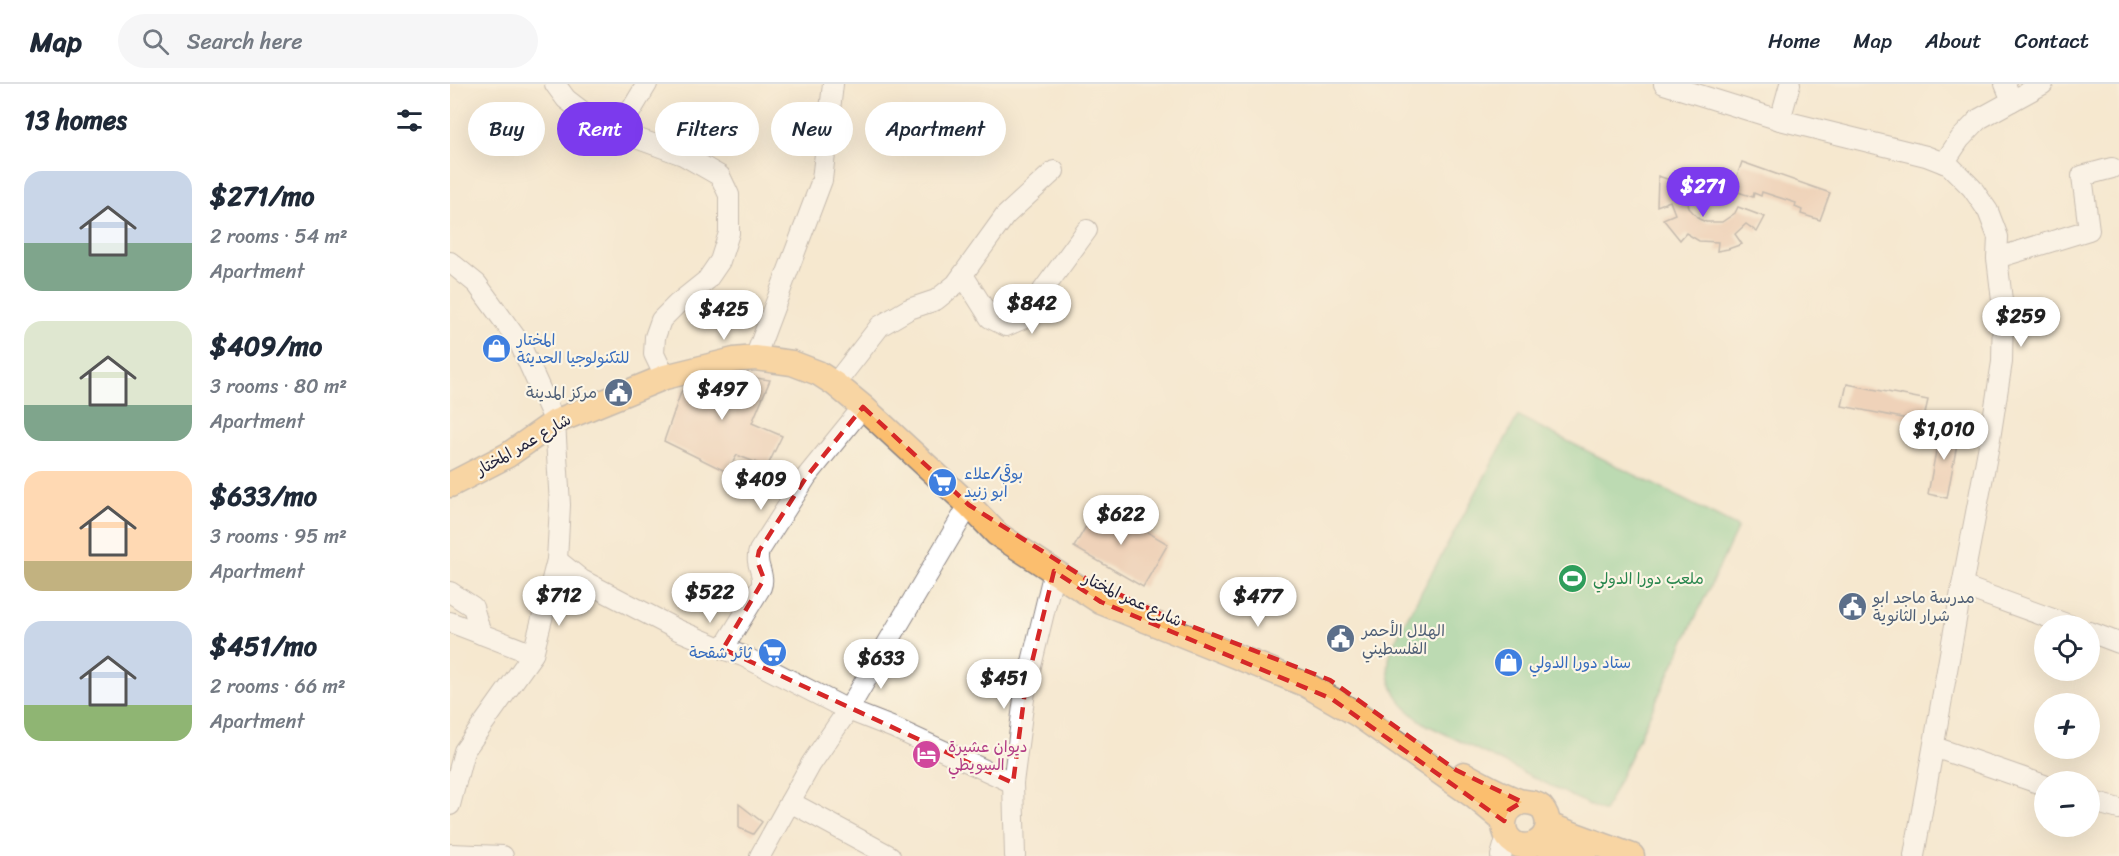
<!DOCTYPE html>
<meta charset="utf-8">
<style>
body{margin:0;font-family:Sriracha,"Playpen Sans Arabic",sans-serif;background:#f6f6f7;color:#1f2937;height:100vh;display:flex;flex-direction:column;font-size:22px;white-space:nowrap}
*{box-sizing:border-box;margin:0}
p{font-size:20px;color:#747a83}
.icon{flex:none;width:33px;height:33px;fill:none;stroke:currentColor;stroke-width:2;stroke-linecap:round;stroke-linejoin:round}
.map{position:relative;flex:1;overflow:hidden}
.sheet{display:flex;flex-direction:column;background:#fff;width:450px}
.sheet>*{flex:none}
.guide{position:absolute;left:18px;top:18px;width:570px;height:54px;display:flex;gap:12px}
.buttons{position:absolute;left:1584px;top:531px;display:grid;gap:12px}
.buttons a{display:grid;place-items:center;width:66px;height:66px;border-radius:50%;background:#fff;box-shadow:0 6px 24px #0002;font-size:30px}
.price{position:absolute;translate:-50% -51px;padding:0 14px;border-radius:21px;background:#fff;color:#222;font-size:20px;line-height:39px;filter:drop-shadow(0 2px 3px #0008)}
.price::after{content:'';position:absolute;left:50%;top:36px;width:18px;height:14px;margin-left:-9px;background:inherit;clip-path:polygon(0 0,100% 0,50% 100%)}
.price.current{background:#7c3aed;color:#fff}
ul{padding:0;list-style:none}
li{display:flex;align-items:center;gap:18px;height:150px;padding:0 24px}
li span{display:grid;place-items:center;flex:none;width:168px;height:120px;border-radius:18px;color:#555}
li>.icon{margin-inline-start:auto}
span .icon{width:72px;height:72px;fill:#fffc;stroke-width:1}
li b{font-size:26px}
h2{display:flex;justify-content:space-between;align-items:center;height:72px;padding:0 24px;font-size:26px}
.pill{padding:0 21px;border-radius:27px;background:#fff;box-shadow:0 6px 24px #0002;font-size:21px;line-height:54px}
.pill.current{background:#7c3aed;color:#fff}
header{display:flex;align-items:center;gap:36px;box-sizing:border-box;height:84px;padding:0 30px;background:#fff;border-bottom:2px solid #e0e1e3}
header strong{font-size:28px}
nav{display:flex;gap:33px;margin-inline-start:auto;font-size:21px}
.search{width:420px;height:54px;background:#f6f6f7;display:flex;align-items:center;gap:15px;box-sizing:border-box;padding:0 21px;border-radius:33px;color:#747a83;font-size:22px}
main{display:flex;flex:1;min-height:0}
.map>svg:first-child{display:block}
.green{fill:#77cb8e;stroke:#4c7664;stroke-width:1.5}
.building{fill:#e6b99e}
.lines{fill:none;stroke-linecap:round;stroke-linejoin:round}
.minor-casing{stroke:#8c8585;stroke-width:22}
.major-casing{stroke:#8c8585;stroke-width:27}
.minor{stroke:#fff;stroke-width:20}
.major{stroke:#fbbe6e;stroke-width:24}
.marked{fill:none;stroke:#d62828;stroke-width:4.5;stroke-dasharray:12 8;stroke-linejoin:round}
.labels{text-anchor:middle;stroke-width:4.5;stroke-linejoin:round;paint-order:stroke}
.shop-label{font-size:16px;fill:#366cbe;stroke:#fcf5e5;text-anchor:start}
.service-label{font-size:16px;fill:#4e5e75;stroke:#fcf5e5;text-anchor:start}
.street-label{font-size:16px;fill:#22223b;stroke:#fcf5e5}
.leisure-label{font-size:16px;fill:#27864d;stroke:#fcf5e5;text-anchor:start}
.hotel-label{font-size:16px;fill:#b23c85;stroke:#fcf5e5;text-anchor:start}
</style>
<header>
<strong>Map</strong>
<div class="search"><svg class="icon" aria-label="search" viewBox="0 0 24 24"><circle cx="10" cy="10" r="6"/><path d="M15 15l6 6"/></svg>Search here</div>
<nav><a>Home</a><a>Map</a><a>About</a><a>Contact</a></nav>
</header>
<main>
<section class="sheet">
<h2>13 homes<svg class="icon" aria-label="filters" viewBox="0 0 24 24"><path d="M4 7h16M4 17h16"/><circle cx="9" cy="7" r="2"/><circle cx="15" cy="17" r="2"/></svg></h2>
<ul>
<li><span style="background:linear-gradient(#c9d6e8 60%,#7fa58c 0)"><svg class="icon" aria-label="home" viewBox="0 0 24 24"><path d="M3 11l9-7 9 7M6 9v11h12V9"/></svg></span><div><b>$271/mo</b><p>2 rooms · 54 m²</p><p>Apartment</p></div></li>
<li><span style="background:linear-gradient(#dfe7d0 70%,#7fa58c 0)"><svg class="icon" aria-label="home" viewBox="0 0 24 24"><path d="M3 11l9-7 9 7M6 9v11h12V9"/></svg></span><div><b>$409/mo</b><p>3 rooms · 80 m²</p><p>Apartment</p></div></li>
<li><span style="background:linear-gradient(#ffd9b3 75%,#c2b280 0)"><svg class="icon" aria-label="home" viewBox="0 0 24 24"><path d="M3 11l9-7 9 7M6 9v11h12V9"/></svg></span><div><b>$633/mo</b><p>3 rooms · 95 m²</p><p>Apartment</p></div></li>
<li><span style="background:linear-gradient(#c9d6e8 70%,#8fb573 0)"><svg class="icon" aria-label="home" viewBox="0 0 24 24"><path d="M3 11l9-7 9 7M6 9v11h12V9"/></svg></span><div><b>$451/mo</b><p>2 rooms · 66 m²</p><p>Apartment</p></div></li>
</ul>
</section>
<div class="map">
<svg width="1669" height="772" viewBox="0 0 1669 772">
<rect width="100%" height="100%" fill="#fcf5e5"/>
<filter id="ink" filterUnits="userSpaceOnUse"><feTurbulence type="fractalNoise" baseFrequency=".0167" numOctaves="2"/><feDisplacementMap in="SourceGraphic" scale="12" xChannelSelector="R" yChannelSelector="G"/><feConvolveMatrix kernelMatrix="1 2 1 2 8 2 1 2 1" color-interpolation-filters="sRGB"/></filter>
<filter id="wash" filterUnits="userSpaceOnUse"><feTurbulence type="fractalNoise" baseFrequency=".008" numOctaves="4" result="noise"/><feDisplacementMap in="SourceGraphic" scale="24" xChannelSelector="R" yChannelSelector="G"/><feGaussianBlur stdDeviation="1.35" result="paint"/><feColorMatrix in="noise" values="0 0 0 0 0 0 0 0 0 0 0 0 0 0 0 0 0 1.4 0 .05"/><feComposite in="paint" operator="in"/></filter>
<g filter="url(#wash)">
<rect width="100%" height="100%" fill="#f5e8cf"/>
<path class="green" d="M1068,332L1288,443L1154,728L977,641C952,626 931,598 941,567C944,559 948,552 951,545Z"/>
<g id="blocks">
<g class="building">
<path d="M1292,78L1380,109L1370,136L1351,130L1352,126L1345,123L1346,119L1312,108L1311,112L1304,109L1303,113L1282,106Z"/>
<path d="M1208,92L1238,102L1236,109L1239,124L1249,135L1256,138H1272L1285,129L1288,123L1315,133L1307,148L1296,140L1285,150L1292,160L1278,165L1267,167L1268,158L1249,157L1236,149L1230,156L1213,135L1225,130L1220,117L1207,122Z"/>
<path d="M273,289L320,296L302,339L332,352L317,383L287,371L277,388L214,357L231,308L242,296Z"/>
<path d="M1397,300L1478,316L1473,338L1392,322Z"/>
<path d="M1491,340L1510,344L1497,414L1478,410Z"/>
<path d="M649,420L718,460L693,503L624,463Z"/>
<path d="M289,720L312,738L303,750L289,744Z"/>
</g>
</g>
</g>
<g filter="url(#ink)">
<use href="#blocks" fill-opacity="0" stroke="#8c8585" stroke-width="1.5"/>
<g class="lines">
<defs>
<g id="minor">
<path d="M105,0L116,15L150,41L233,71L270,92L279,111V149L270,177L257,196L227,220L211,236L205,253L204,270L215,293"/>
<path d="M1214,0L1330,36L1476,72L1499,81L1522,104L1538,127L1548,153L1547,174L1553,225L1552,278L1539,361L1512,502L1464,772"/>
<path d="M1555,0L1562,17"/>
<path d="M1330,36L1340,0"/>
<path d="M168,48L197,0"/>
<path d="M1494,79L1510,55L1529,35L1593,0"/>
<path d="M1547,174L1639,146L1632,92L1662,84"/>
<path d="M0,178L27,200L69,258L105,338L110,421L107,476L83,570L14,667L0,721"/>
<path d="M513,191L540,234L556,242L572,235L637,146"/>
<path d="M305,274L372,96L383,0"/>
<path d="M385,300L430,242L459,225L486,216L506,200L555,132L604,87"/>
<path d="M107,476L132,496L228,546L273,565L293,572L398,626L444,644L563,699"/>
<path d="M1512,502L1622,542"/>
<path d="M0,508L23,523L31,550"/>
<path d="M0,538L83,570"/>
<path d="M1640,548L1669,559"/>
<path d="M273,565L311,503C316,490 304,481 309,467L357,392L413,323"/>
<path d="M1484,663L1594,701"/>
<path d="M1640,717L1669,725"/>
<path d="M340,718L440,772"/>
<path d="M0,770L53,772"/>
<path d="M310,772L361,680L398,626L519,421"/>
<path d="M565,772L563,699L575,607L604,487"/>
<path d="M1051,772L1057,751"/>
</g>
<g id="major">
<path d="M0,401L58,371L105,338L215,293L284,276L305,274L342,279L368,289L385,300L413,323L519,421L547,450L651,518L855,600L907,630L1025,713L1054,737"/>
<path d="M1014,690C1032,700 1049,710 1069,717C1076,719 1084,717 1091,723C1096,729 1099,737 1097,745C1095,752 1089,759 1081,761C1053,768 1042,728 1072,718"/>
<path d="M1098,741L1182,772"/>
<path d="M1088,758L1134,772"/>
</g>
</defs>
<use href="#minor" class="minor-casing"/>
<use href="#major" class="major-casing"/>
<use href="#minor" class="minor"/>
<use href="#major" class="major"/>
</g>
</g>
<path d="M0 0H1669V772H0ZM413,323L519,421L635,494L715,532L880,596L1006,686L1072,718L1059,726L1054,737L882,615L651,518L604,487L575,607L563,699L273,565L314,495L307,477L309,467L357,392Z" fill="#f5e8cf" fill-opacity=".55" fill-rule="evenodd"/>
<path class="marked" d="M413,323L519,421L635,494L715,532L880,596L1006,686L1072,718L1059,726L1054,737L882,615L651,518L604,487L575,607L563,699L273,565L314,495L307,477L309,467L357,392Z"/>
<defs>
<symbol id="shop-disc" viewBox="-11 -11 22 22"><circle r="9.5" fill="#3f7fe0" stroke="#fcf5e5"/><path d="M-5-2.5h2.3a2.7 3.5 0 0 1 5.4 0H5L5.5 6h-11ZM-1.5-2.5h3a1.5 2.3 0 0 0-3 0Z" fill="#fff"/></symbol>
<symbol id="civic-disc" viewBox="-11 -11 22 22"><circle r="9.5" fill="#5c6f8a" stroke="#fcf5e5"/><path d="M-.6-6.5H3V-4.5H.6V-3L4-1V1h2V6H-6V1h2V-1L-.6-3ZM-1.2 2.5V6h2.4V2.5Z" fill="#fff"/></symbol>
<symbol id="supermarket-disc" viewBox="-11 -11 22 22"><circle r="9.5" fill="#3f7fe0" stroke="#fcf5e5"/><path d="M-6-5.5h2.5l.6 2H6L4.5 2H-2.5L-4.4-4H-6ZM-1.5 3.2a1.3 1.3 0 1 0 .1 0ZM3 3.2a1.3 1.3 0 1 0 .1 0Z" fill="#fff"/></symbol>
<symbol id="stadium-disc" viewBox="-11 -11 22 22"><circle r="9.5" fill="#2e9e5b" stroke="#fcf5e5"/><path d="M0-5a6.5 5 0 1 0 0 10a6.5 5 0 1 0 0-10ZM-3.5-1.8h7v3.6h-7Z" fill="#fff"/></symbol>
<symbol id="hotel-disc" viewBox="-11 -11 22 22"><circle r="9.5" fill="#d1479c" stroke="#fcf5e5"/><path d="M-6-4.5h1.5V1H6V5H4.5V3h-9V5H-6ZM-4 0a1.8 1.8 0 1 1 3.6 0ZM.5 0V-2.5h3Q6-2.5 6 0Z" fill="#fff"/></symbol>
</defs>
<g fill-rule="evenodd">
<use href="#shop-disc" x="30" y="248" width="33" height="33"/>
<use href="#civic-disc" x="152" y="292" width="33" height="33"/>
<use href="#supermarket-disc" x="476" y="382" width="33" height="33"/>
<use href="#stadium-disc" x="1106" y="478" width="33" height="33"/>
<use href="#civic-disc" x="1386" y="506" width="33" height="33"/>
<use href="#civic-disc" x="874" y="538" width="33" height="33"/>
<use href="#supermarket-disc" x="306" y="552" width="33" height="33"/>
<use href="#shop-disc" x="1042" y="562" width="33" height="33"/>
<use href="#hotel-disc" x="460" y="654" width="33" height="33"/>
</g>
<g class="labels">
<g class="shop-label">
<text x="67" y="261">المختار<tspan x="67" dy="18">للتكنولوجيا الحديثة</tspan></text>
<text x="514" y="395">بوقي/علاء<tspan x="514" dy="18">ابو زنيد</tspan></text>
<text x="302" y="574" text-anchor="end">ثائر شقحة</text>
<text x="1079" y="584">ستاد دورا الدولي</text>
</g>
<g class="service-label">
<text x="147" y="314" text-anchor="end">مركز المدينة</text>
<text x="1423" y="519">مدرسة ماجد ابو<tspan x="1423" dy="18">شرار الثانوية</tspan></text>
<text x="912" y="552">الهلال الأحمر<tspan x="912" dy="18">الفلسطيني</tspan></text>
</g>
<g class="street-label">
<text transform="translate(73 360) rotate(-30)" y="6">شارع عمر المختار</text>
<text transform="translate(683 515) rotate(25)" y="6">شارع عمر المختار</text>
</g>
<g class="leisure-label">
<text x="1143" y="500">ملعب دورا الدولي</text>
</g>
<g class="hotel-label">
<text x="498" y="668">ديوان عشيرة<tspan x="498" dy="18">السويطي</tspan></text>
</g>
</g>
</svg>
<div class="buttons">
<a><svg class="icon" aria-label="locate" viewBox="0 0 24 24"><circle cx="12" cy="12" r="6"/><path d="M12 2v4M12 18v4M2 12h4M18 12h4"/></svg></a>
<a>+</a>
<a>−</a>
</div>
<b class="price current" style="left:1253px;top:134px">$271</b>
<b class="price" style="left:582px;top:251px">$842</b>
<b class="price" style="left:274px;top:257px">$425</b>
<b class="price" style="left:1571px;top:264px">$259</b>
<b class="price" style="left:272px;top:337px">$497</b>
<b class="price" style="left:1494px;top:377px">$1,010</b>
<b class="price" style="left:311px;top:427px">$409</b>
<b class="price" style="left:671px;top:462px">$622</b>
<b class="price" style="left:260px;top:540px">$522</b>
<b class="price" style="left:109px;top:543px">$712</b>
<b class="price" style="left:808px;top:544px">$477</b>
<b class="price" style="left:431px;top:606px">$633</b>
<b class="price" style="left:554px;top:626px">$451</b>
<div class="guide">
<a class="pill">Buy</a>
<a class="pill current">Rent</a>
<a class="pill">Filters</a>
<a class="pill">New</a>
<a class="pill">Apartment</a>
</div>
</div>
</main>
